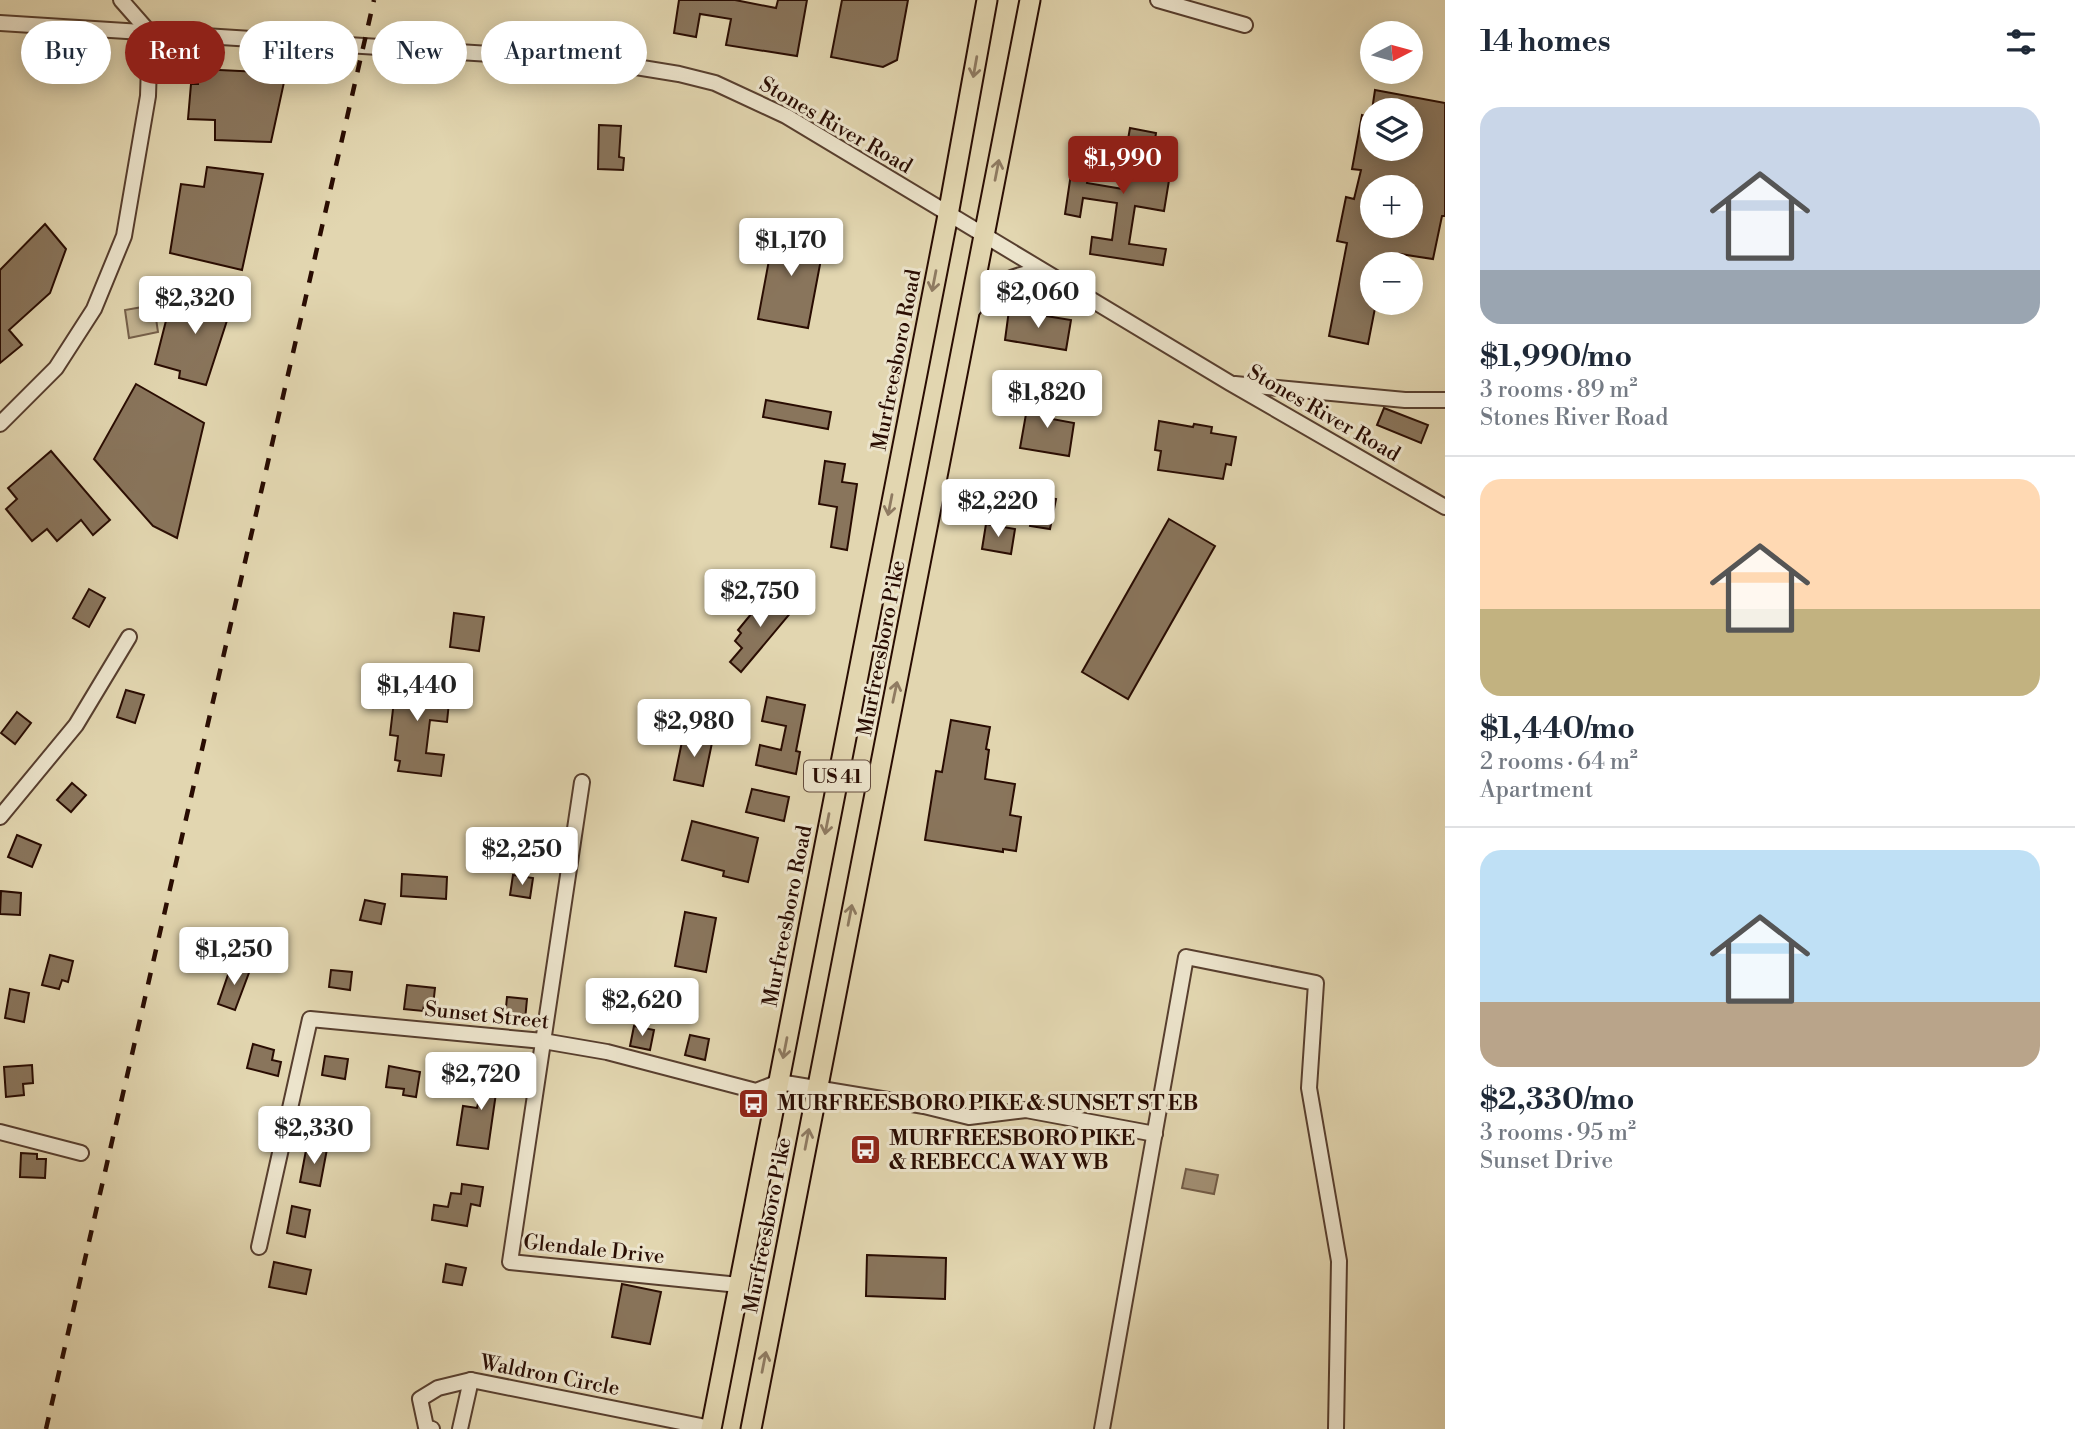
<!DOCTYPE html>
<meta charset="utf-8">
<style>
body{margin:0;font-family:"Libre Bodoni",serif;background:#f2f2f3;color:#1f2937;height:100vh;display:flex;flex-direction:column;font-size:26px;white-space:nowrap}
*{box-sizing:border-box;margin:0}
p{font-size:23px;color:#747a83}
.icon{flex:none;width:38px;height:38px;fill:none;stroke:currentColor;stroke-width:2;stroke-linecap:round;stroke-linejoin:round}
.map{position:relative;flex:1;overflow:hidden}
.side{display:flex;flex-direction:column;background:#fff;width:630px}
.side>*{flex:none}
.guide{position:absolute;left:21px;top:21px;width:665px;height:63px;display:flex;gap:14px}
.needle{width:46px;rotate:84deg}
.buttons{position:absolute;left:1360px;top:21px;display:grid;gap:14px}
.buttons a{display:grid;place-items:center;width:63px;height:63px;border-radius:50%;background:#fff;box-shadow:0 4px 18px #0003;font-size:35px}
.price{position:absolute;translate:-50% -60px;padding:0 16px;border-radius:7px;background:#fff;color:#222;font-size:23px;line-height:46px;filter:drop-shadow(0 2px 4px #0008)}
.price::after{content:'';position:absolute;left:50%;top:42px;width:21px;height:16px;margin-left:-10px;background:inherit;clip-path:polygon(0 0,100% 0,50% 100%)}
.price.on{background:#8f2418;color:#fff}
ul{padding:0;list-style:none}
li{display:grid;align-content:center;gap:14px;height:371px;padding:0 35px}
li+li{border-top:2px solid #e0e1e3}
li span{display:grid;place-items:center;height:217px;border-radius:21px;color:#555}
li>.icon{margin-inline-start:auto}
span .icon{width:126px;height:126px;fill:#fffc;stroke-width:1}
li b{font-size:30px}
h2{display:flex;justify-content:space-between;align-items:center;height:84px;padding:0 35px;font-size:30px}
.pill{padding:0 24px;border-radius:32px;background:#fff;box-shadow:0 4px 18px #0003;font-size:24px;line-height:63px}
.pill.on{background:#8f2418;color:#fff}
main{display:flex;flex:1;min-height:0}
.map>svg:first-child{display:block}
.green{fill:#c3b492;stroke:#76604a;stroke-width:2}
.water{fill:#a39175;stroke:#725c47;stroke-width:2}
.building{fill:#89755c;stroke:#290c02;stroke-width:2;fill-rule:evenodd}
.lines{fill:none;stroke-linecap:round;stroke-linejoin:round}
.minor-casing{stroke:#573e2e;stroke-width:18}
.major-casing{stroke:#290c02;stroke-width:23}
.minor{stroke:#ece4cc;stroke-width:14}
.major{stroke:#e2d6b0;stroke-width:19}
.rail{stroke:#290c02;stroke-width:4.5;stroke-dasharray:12 12;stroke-linecap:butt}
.oneway{stroke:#8f7b62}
.labels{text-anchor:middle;stroke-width:6;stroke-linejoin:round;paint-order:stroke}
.shield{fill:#ece4cc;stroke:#644d3f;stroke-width:2}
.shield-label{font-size:19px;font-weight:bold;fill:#290c02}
.street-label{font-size:21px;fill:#290c02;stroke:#ece4cc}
.poi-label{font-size:21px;font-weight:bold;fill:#290c02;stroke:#ece4cc;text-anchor:start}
</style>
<main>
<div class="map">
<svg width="1445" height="1429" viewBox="0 0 1445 1429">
<rect width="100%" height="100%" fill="#e2d6b0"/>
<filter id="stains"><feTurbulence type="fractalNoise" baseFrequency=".00286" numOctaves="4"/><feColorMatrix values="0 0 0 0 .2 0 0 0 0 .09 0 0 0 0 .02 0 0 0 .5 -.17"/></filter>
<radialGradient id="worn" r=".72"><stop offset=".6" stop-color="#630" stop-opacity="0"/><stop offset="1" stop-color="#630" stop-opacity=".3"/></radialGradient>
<path class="green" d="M154,305L158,332L129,338L125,310Z"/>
<path class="water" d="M1186,1169L1218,1175L1214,1194L1182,1188Z"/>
<g class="building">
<path d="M679,0H735L776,8L778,0H807L797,56L726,45L731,19L700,14L696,37L674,33Z"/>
<path d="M842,0H908L897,60L883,67L831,57Z"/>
<path d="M198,69L286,73L271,142L215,140V120L188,119L191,84H198Z"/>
<path d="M1375,90L1445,103V216H1442L1433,259L1400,254L1398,264H1372V303H1376L1368,344L1329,336L1347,243L1337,241L1346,197L1354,199L1361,170L1352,169L1362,115L1372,118V149H1410V110H1372ZM1372,187H1410V226H1372Z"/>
<path d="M599,125L621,126L619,157L624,158L623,170L598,169Z"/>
<path d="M1130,128L1156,133L1152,159L1172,162L1164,211L1135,206L1129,244L1166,249L1163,265L1090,254L1092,237L1112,240L1117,203L1083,198L1080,217L1065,214L1076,140L1093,143L1087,183L1123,189L1130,145H1127Z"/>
<path d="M207,167L263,174L242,270L170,253L181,184L204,187Z"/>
<path d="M45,224L66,249L50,293L9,330L22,345L0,363V270Z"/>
<path d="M775,228L825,238L808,328L758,319Z"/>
<path d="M206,288L235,296L206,385L179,378L180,371L155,364L171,301L200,309Z"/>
<path d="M1009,310L1071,320L1066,350L1005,340Z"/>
<path d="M136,384L204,423L177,538L153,526L94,459Z"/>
<path d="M1039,393L1055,396L1052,419L1074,423L1069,456L1020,448L1026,414L1035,415Z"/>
<path d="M766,400L831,412L828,429L763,417Z"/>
<path d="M1384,408L1428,425L1421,443L1377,425Z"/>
<path d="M1159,421L1193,427L1194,424L1212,427L1211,433L1236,437L1231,465L1226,464L1223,479L1158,470L1161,451L1155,450Z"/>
<path d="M51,451L110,520L93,535L81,520L57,541L47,529L32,541L6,509L17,499L8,488Z"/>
<path d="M825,461L845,464L842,482L857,484L847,550L831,547L837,507L819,504Z"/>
<path d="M1036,495L1056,499L1050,529L1030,526Z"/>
<path d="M1169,519L1215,546L1128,699L1082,672Z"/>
<path d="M986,524L1015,529L1011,554L982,549Z"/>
<path d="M89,589L105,598L89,627L73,618Z"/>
<path d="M770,591L793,610L741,672L730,662L742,648L735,641L741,633L738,630Z"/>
<path d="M454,613L484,617L479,651L450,647Z"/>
<path d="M397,675L443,680L440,701L449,702L447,722L430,720L426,753L444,755L441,776L398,771L400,761L395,760L398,736L390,735Z"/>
<path d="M126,690L144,695L135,723L117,717Z"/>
<path d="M767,697L805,705L796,751L800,752L796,774L756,765L760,745L781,750L786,726L762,721Z"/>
<path d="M17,712L31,723L15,744L1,733Z"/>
<path d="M951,720L990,727L986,749L989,750L985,779L1015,784L1010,815L1021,817L1016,851L1003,849V852L925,840L936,771L942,772Z"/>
<path d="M684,732L713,738L703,786L674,780Z"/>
<path d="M72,783L86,795L71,812L57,800Z"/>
<path d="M752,789L789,797L784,821L746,812Z"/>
<path d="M692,821L758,838L748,882L723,876L724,871L682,860Z"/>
<path d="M17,835L41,845L32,867L8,857Z"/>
<path d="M402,874L447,877L446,899L401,896Z"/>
<path d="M513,875L533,878L530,898L510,895Z"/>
<path d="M1,891L21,893L20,915L0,914Z"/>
<path d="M365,900L385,904L381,924L360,920Z"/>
<path d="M685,912L716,918L706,972L675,966Z"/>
<path d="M50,955L73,961L68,982L62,980L59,989L42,985Z"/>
<path d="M232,963L250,970L235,1010L218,1004Z"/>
<path d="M331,970L352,972L350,990L329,987Z"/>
<path d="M407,985L435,988L433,1006L424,1005L423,1011L404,1009Z"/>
<path d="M10,989L29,993L24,1022L5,1018Z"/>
<path d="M507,997L527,999L525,1020L505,1018Z"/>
<path d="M634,1026L654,1030L650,1050L630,1046Z"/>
<path d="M690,1035L709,1039L705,1060L685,1055Z"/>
<path d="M253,1044L274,1050L272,1060L281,1062L278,1076L247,1068Z"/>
<path d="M325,1056L348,1059L345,1079L322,1075Z"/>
<path d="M32,1065L33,1083L23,1084L24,1095L6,1097L4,1067Z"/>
<path d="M487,1065L506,1069L500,1094L496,1093L488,1149L457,1145L463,1106L477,1108Z"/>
<path d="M389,1066L420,1072L416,1097L403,1095L404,1089L386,1087Z"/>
<path d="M307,1145L327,1149L320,1186L300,1182Z"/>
<path d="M21,1153L37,1154V1159H46L45,1178L20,1177Z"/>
<path d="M462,1184L483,1187L480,1206L471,1204L467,1226L432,1220L434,1205L448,1207L451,1193L461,1194Z"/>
<path d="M292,1206L310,1210L305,1237L287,1233Z"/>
<path d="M867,1255L946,1258L945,1299L866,1296Z"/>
<path d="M274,1262L311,1270L306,1294L269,1287Z"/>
<path d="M446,1264L466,1268L462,1285L443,1282Z"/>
<path d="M622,1284L661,1292L650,1344L612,1337Z"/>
</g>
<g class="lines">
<defs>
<g id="minor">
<path d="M1158,0L1245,25"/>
<path d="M0,23L599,61L679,74L715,83L786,116L1230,383L1445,507"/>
<path d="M970,313C995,284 1002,278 1040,270"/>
<path d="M1235,384L1405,400H1445"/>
<path d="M0,424L56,368L94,309L124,236L148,96L150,33L121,0"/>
<path d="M582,782L510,1262L739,1285"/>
<path d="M0,817L76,725L129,637"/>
<path d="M0,1132L81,1153"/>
<path d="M259,1247L310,1019L543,1041L607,1052L756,1091L779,1082L924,1106L969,1117L1026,1110L1155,1134"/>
<path d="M432,1429L426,1427L420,1399L438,1388L471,1380L711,1428"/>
<path d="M460,1429L471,1380"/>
<path d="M1102,1429L1186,957L1316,983L1309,1088L1339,1261L1336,1429"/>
</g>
<g id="major">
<path d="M711,1429L948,215L987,0"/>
<path d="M751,1429L1030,0"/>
</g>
</defs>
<use href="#minor" class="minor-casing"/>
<use href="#major" class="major-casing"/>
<use href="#minor" class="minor"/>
<use href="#major" class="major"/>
<path class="rail" d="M46,1429L374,0"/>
</g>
<defs><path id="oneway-shaft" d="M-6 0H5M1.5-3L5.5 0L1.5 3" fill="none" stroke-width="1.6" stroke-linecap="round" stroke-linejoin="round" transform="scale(1.75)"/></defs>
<g class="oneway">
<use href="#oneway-shaft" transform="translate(975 67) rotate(100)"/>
<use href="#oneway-shaft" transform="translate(997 170) rotate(-79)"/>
<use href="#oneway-shaft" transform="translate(934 281) rotate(101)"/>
<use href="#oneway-shaft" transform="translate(890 505) rotate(101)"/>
<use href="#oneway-shaft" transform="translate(895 692) rotate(-78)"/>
<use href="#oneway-shaft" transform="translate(827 824) rotate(101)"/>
<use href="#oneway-shaft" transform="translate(850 915) rotate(-79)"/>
<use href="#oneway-shaft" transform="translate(785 1048) rotate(101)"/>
<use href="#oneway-shaft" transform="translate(807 1139) rotate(-79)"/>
<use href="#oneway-shaft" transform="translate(764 1362) rotate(-79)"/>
</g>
<defs>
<symbol id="bus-square" viewBox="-11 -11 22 22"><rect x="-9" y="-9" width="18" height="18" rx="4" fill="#8f2418" stroke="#ece4cc"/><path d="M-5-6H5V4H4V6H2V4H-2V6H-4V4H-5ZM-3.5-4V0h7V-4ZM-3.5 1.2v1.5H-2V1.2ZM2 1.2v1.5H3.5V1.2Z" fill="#fff"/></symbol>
</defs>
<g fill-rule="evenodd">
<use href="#bus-square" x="736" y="1086" width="35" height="35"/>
<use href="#bus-square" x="848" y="1132" width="35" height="35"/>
</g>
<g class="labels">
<rect class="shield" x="804" y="760.5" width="66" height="31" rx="5"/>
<g class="shield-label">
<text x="837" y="783">US 41</text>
</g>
<g class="street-label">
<text transform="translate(836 125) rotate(30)" y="7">Stones River Road</text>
<text transform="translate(896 360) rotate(-79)" y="7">Murfreesboro Road</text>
<text transform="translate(1324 413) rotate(30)" y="7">Stones River Road</text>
<text transform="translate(881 648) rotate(-79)" y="7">Murfreesboro Pike</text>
<text transform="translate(787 916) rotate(-79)" y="7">Murfreesboro Road</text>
<text transform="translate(487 1015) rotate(6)" y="7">Sunset Street</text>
<text transform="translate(767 1225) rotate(-79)" y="7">Murfreesboro Pike</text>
<text transform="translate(594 1249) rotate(6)" y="7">Glendale Drive</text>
<text transform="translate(550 1375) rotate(11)" y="7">Waldron Circle</text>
</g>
<g class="poi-label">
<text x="777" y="1110">MURFREESBORO PIKE &amp; SUNSET ST EB</text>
<text x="889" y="1145">MURFREESBORO PIKE<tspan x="889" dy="24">&amp; REBECCA WAY WB</tspan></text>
</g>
</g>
<rect width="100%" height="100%" filter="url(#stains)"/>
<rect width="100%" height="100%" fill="url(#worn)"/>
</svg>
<div class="buttons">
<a><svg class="needle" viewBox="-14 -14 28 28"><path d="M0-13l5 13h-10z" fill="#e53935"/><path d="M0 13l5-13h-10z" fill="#747a83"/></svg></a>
<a><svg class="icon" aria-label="layers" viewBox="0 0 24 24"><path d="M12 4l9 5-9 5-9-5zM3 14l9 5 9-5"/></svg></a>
<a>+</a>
<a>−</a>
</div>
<b class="price on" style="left:1123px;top:196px">$1,990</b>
<b class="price" style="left:791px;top:278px">$1,170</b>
<b class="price" style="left:1038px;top:330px">$2,060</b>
<b class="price" style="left:195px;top:336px">$2,320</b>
<b class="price" style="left:1047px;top:430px">$1,820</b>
<b class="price" style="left:998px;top:539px">$2,220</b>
<b class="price" style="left:760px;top:629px">$2,750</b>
<b class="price" style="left:417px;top:723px">$1,440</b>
<b class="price" style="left:694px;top:759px">$2,980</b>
<b class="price" style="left:522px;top:887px">$2,250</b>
<b class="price" style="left:234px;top:987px">$1,250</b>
<b class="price" style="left:642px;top:1038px">$2,620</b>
<b class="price" style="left:481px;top:1112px">$2,720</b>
<b class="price" style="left:314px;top:1166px">$2,330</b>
<div class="guide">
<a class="pill">Buy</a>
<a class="pill on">Rent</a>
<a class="pill">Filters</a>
<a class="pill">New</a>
<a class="pill">Apartment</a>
</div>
</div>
<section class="side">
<h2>14 homes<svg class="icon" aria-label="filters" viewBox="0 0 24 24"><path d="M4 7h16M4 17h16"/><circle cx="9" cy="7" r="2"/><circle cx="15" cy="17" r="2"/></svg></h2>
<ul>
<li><span style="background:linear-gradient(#c9d6e8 75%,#9aa5b1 0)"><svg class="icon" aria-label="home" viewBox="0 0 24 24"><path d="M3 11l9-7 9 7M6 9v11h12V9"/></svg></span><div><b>$1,990/mo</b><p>3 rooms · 89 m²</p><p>Stones River Road</p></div></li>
<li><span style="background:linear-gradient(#ffd9b3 60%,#c2b280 0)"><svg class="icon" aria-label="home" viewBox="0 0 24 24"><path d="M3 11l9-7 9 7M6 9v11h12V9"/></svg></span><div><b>$1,440/mo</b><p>2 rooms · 64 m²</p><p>Apartment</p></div></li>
<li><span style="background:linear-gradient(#bfe0f5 70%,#b9a48a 0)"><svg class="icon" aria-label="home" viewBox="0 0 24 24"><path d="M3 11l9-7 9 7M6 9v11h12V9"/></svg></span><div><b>$2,330/mo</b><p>3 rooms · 95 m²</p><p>Sunset Drive</p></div></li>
</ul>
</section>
</main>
